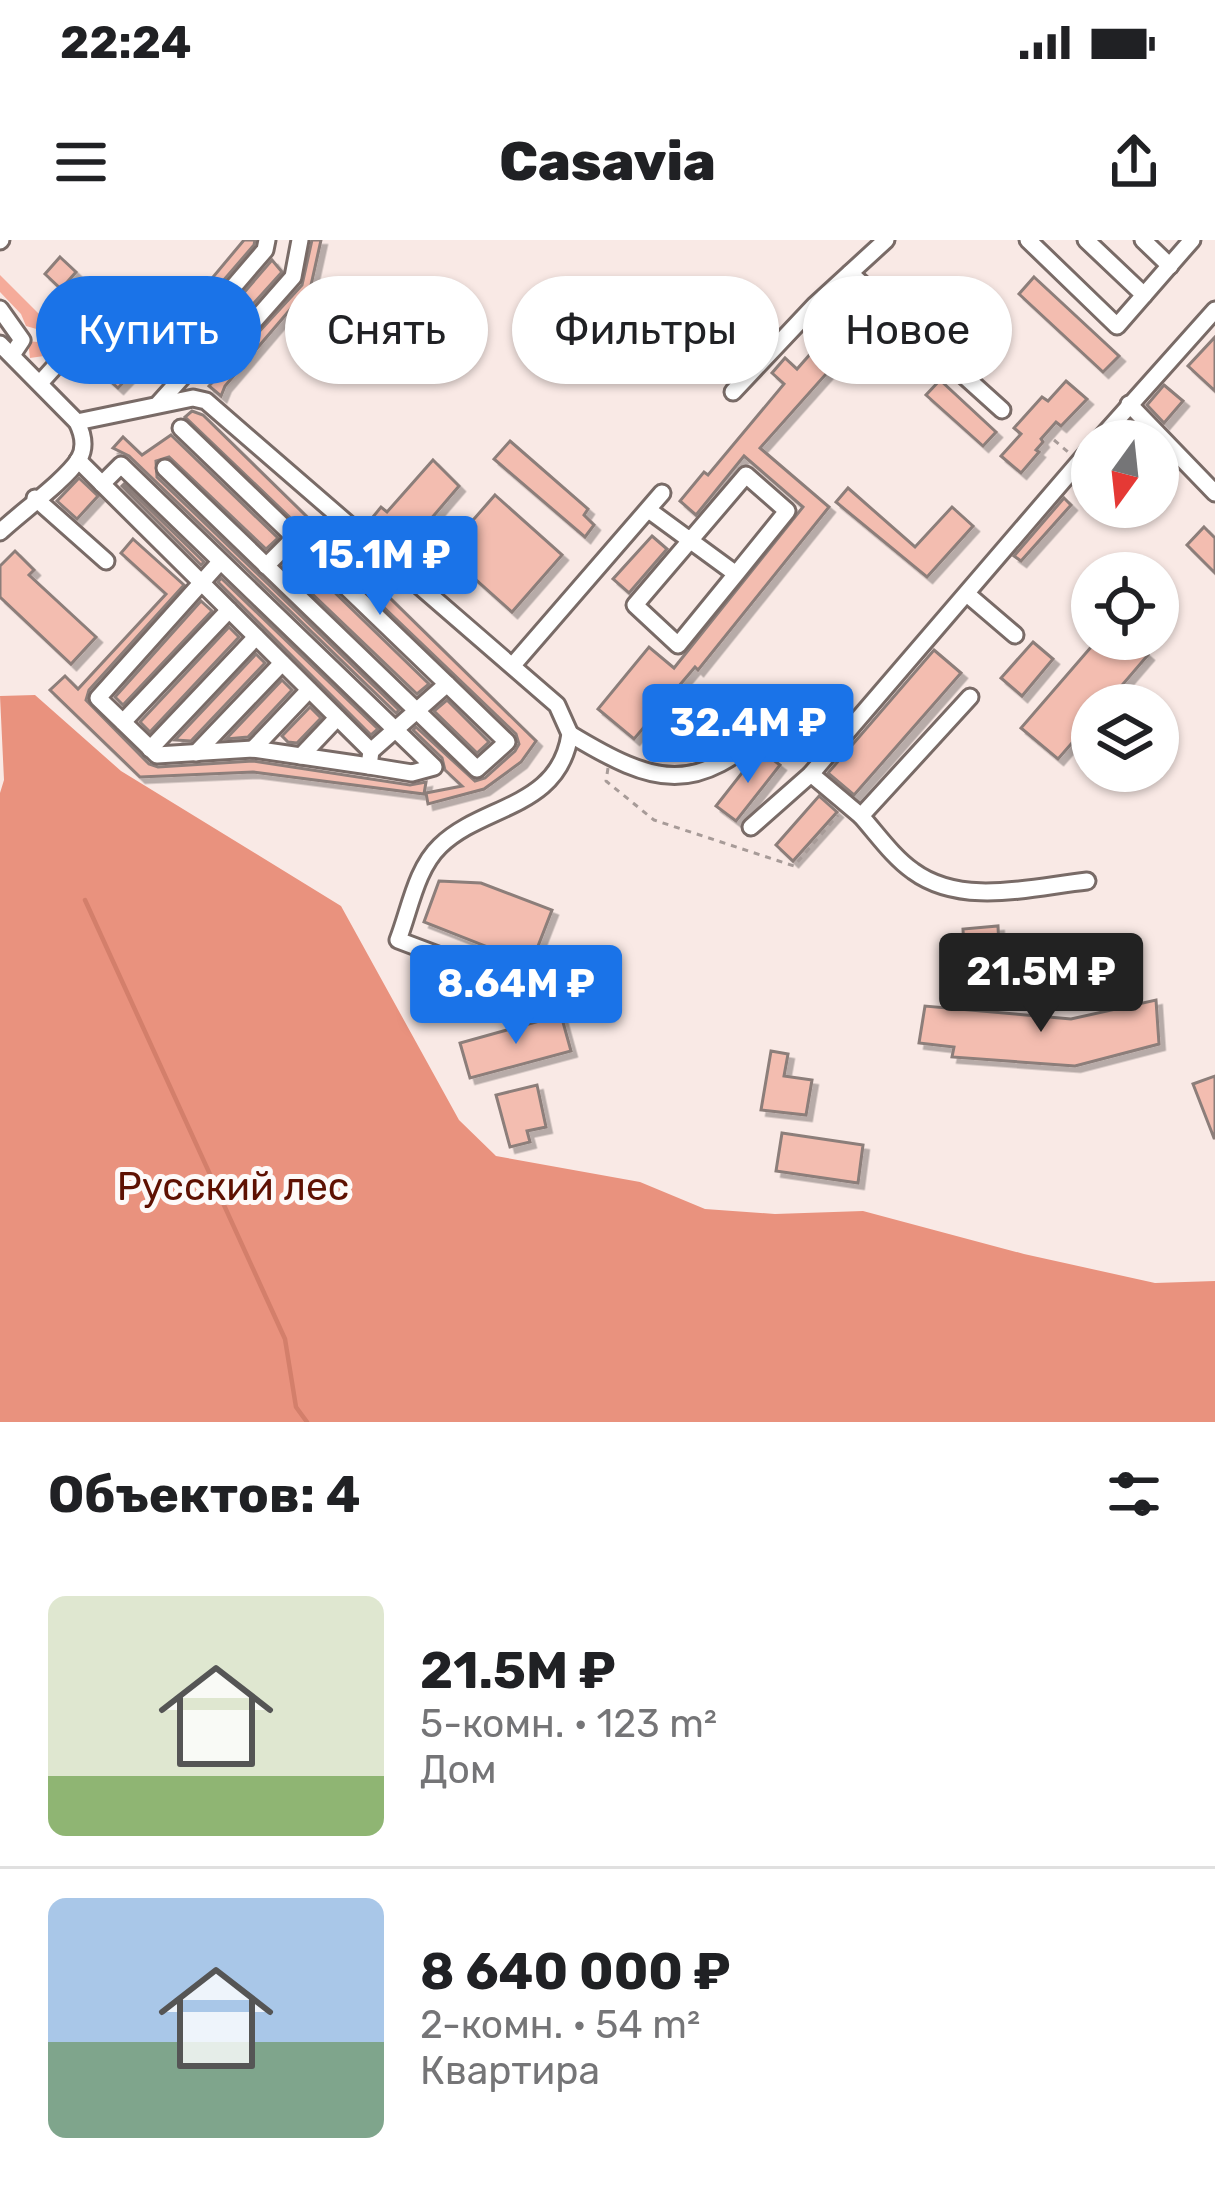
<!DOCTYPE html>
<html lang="ru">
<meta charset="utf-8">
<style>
body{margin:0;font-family:Rubik,sans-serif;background:#f6f6f6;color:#202124;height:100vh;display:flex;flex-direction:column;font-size:45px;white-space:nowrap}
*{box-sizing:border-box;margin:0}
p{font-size:39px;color:#757577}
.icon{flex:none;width:66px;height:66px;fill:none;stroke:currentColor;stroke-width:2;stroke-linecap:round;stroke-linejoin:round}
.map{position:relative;height:1182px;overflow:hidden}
.drawer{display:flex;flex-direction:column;background:#fff;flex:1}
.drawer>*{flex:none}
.banner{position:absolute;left:36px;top:36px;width:1143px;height:108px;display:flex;gap:24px}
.needle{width:78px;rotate:195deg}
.controls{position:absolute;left:1071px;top:180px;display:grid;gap:24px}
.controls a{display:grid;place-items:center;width:108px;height:108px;border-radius:50%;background:#fff;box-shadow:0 3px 9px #0004;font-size:60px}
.price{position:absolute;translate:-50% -102px;padding:0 27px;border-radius:12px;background:#1a73e8;color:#fff;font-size:39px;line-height:78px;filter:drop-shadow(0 3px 6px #0008)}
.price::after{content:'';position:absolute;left:50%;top:72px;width:36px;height:27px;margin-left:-18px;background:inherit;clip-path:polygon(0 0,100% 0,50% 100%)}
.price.on{background:#222;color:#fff}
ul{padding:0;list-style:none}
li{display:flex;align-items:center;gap:36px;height:300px;padding:0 48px}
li+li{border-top:3px solid #e0e0e0}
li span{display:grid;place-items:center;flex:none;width:336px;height:240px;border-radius:18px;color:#555}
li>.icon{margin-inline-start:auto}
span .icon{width:144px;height:144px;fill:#fffc;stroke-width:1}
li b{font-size:51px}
h2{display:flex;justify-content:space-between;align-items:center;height:144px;padding:0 48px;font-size:51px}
.tag{padding:0 42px;border-radius:54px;background:#fff;box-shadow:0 3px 9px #0004;font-size:42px;line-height:108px}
.tag.on{background:#1a73e8;color:#fff}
.status{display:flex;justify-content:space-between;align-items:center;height:84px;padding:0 60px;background:#fff;direction:ltr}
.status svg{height:33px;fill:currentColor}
header{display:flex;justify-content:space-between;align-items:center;height:156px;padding:0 48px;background:#fff;font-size:54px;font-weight:800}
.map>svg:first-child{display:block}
.green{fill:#f5ab9a}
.forest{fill:#e9927e}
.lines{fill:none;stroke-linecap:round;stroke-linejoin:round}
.stream{stroke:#d37f6b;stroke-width:4.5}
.building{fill:#f3bdb0;stroke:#8c7e7a;stroke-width:3;filter:url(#shadow)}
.minor-casing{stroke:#796b67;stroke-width:21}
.path{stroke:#a79b98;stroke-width:3;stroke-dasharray:6 6;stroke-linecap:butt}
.minor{stroke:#fff;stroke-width:15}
.labels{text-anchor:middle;stroke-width:10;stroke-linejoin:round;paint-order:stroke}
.park-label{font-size:39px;fill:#5e1102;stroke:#fdfaf9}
</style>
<div class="status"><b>22:24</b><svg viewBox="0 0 49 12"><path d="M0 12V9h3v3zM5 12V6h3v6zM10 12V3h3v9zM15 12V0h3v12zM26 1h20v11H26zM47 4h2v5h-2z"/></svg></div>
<header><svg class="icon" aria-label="menu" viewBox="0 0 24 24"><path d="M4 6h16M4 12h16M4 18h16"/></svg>Casavia<svg class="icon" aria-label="share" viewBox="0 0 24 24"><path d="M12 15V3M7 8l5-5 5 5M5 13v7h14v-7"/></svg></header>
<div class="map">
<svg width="1215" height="1182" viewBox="0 0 1215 1182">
<defs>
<filter id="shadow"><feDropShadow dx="5.5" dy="5.5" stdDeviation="0" flood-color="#0004"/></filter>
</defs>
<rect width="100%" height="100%" fill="#f9e9e5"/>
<path class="green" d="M0,35L66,101L51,115L30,118L28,101L37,102L40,90L26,86L21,74L0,52Z"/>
<path class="forest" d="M35,455L121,531L341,666L459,880L496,916L640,942L705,969L775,974L863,971L1024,1014L1155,1043L1215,1041V1182H0V553L4,540L0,456Z"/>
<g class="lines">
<path class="stream" d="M85,660L285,1099L296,1167L307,1182"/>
</g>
<g class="building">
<path d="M244,0H255L254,5L178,93L168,114L157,104Z"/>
<path d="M312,0H321L311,45L225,146L221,156L209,146L302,45Z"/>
<path d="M60,17L76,32L61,49L45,34Z"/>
<path d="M272,20L282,32L206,116L198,106Z"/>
<path d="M1034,37L1119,116L1103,132L1019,54Z"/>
<path d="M856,62L892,94L875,113L858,98L760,208L829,267L698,430L695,427L634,499L598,469L649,407L674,428L803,267L744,216L696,275L680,261L704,232L708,235L784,144L772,133L785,118L797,129Z"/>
<path d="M1215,97V151L1188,126Z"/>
<path d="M117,113L136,129L118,148L100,132Z"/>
<path d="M940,140L996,192L983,206L926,155Z"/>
<path d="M1066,141L1087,159L1061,186L1056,182L1041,199L1043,202L1036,210L1039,212L1021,233L1001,216L1021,194L1014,188L1042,157L1048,161Z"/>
<path d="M1164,145L1183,161L1164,183L1147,165Z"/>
<path d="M192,171L203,175L536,501L521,522L484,549L428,564L426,553L462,546L445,530L442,518L413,490L416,487L475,541L485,538L515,511L519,504L516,494L185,177Z"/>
<path d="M171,195L278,298L266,309L169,217L156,221L157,237L399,470L396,473L129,216L113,208L123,197L142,215Z"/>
<path d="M510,201L588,269L584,275L594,285L585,297L494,219Z"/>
<path d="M433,220L459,246L406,308L372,278L381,267L387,272Z"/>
<path d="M79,238L98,256L77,279L57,261Z"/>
<path d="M124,244L204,322L201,325L122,246Z"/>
<path d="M848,248L915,307L952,267L973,286L927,337L836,262Z"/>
<path d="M495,255L562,315L512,372L445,312Z"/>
<path d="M1064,258L1071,265L1021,321L1014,316Z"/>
<path d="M1204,287L1215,298V333L1187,305Z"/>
<path d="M652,296L667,309L629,353L613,339Z"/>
<path d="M133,299L184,345L89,450L86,460L149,524L158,527L253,521L410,545L426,542L424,554L253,532L140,537L50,450L65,436L78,449L166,354L121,313Z"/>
<path d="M15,311L34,330L29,335L96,397L71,424L0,357V326Z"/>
<path d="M295,314L429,444L417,454L283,326Z"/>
<path d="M221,338L378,489L371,495L218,342Z"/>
<path d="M201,361L212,371L123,465L115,457Z"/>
<path d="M229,387L239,397L150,492L140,482Z"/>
<path d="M1098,399H1130L1148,415L1105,465H1092V480L1058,519L1021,488Z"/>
<path d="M1033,402L1053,419L1022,456L1001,438Z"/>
<path d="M934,410L961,433L854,555L828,533Z"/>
<path d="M256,414L265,423L191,501L175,500Z"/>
<path d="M282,440L292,450L248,497L226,499Z"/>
<path d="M793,447L820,470L803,490L776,466Z"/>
<path d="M447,460L489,502L477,513L434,471Z"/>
<path d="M310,467L321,478L297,503L288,502L282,496Z"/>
<path d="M760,510L780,525L736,581L716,566Z"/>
<path d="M819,556L837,572L793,621L776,605Z"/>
<path d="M439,641L481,643L552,670L531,724L424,682Z"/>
<path d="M998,686L999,708L964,710L963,689Z"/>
<path d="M1156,760L1159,804L1075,826L952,817L954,807L919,803L925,766L1071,779Z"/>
<path d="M561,775L571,811L470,838L460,803Z"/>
<path d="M771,811L788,814L784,836L812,840L806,875L761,870Z"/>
<path d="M1215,836V898H1214L1193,844Z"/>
<path d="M537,845L546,887L527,891L530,902L510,907L496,855Z"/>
<path d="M782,893L863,905L858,943L776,931Z"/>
</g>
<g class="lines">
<defs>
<g id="minor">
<path d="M267,0L265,10L187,101L185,107L194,124L211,130L293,37L300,0"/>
<path d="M1028,0L1117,86L1192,0"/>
<path d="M1086,0L1144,55"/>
<path d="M1143,0L1170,26"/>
<path d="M0,1L1,0"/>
<path d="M850,33L1002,170"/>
<path d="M0,69L22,100L12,115"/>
<path d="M0,104L77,182C83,194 86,207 79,219C66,240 20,273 0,292"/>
<path d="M40,143L96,81L75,55"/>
<path d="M733,152L815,65L886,0"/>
<path d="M159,163L194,124"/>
<path d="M1129,164L1215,253"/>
<path d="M77,182L193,158L206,161L557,465L570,494C559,569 483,564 440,606C416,629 410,669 398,700L533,751"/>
<path d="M1098,201L1215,70"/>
<path d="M78,220L371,511L447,444L181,188"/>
<path d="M165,228L477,529L507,502L447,444"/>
<path d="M102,244L121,225L434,527L412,533L369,526L371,511"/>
<path d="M35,258L106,321"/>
<path d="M650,271L736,334L787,271L746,235L635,365L678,405L736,334"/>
<path d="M220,322L98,458L157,515L253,509L369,526"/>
<path d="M266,326L295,297"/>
<path d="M967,354L1015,395"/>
<path d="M513,425L662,253"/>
<path d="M123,482L229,370"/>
<path d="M570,494C656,546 695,556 773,484"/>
<path d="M150,509L256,397"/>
<path d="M253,509L309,450"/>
<path d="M196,513L282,423"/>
<path d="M301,516L337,478"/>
<path d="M811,534L861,576L970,457"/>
<path d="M861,576C877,594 893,617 913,631C962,667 1031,647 1087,641"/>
<path d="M751,587L811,534L1092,207"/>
</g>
</defs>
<use href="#minor" class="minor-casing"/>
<g class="path">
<path d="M1054,200L1068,212"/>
<path d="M608,528L606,541L654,580L794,626L838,575"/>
</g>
<use href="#minor" class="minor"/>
</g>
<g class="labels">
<g class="park-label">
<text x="233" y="960">Русский лес</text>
</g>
</g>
</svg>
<div class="controls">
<a><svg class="needle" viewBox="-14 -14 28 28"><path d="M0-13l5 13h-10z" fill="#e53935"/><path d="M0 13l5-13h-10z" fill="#757577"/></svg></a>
<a><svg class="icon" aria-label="locate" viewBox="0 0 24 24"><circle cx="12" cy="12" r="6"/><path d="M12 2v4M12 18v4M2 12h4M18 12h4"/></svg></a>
<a><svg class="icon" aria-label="layers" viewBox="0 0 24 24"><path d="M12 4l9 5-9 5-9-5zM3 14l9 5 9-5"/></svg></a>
</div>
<b class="price" style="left:380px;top:378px">15.1M ₽</b>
<b class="price" style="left:748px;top:546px">32.4M ₽</b>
<b class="price on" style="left:1041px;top:795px">21.5M ₽</b>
<b class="price" style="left:516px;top:807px">8.64M ₽</b>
<div class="banner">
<a class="tag on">Купить</a>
<a class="tag">Снять</a>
<a class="tag">Фильтры</a>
<a class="tag">Новое</a>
</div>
</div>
<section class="drawer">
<h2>Объектов: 4<svg class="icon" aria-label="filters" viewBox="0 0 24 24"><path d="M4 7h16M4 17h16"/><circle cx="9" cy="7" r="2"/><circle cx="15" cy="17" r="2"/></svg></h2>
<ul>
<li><span style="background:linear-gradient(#dfe7d0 75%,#8fb573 0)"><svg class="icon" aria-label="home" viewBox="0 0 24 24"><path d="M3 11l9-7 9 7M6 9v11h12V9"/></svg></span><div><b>21.5M ₽</b><p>5-комн. · 123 m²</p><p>Дом</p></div></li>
<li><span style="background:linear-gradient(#a9c7e8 60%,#7fa58c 0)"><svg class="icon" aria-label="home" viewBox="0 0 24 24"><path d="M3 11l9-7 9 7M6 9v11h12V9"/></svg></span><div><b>8 640 000 ₽</b><p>2-комн. · 54 m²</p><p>Квартира</p></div></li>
</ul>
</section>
